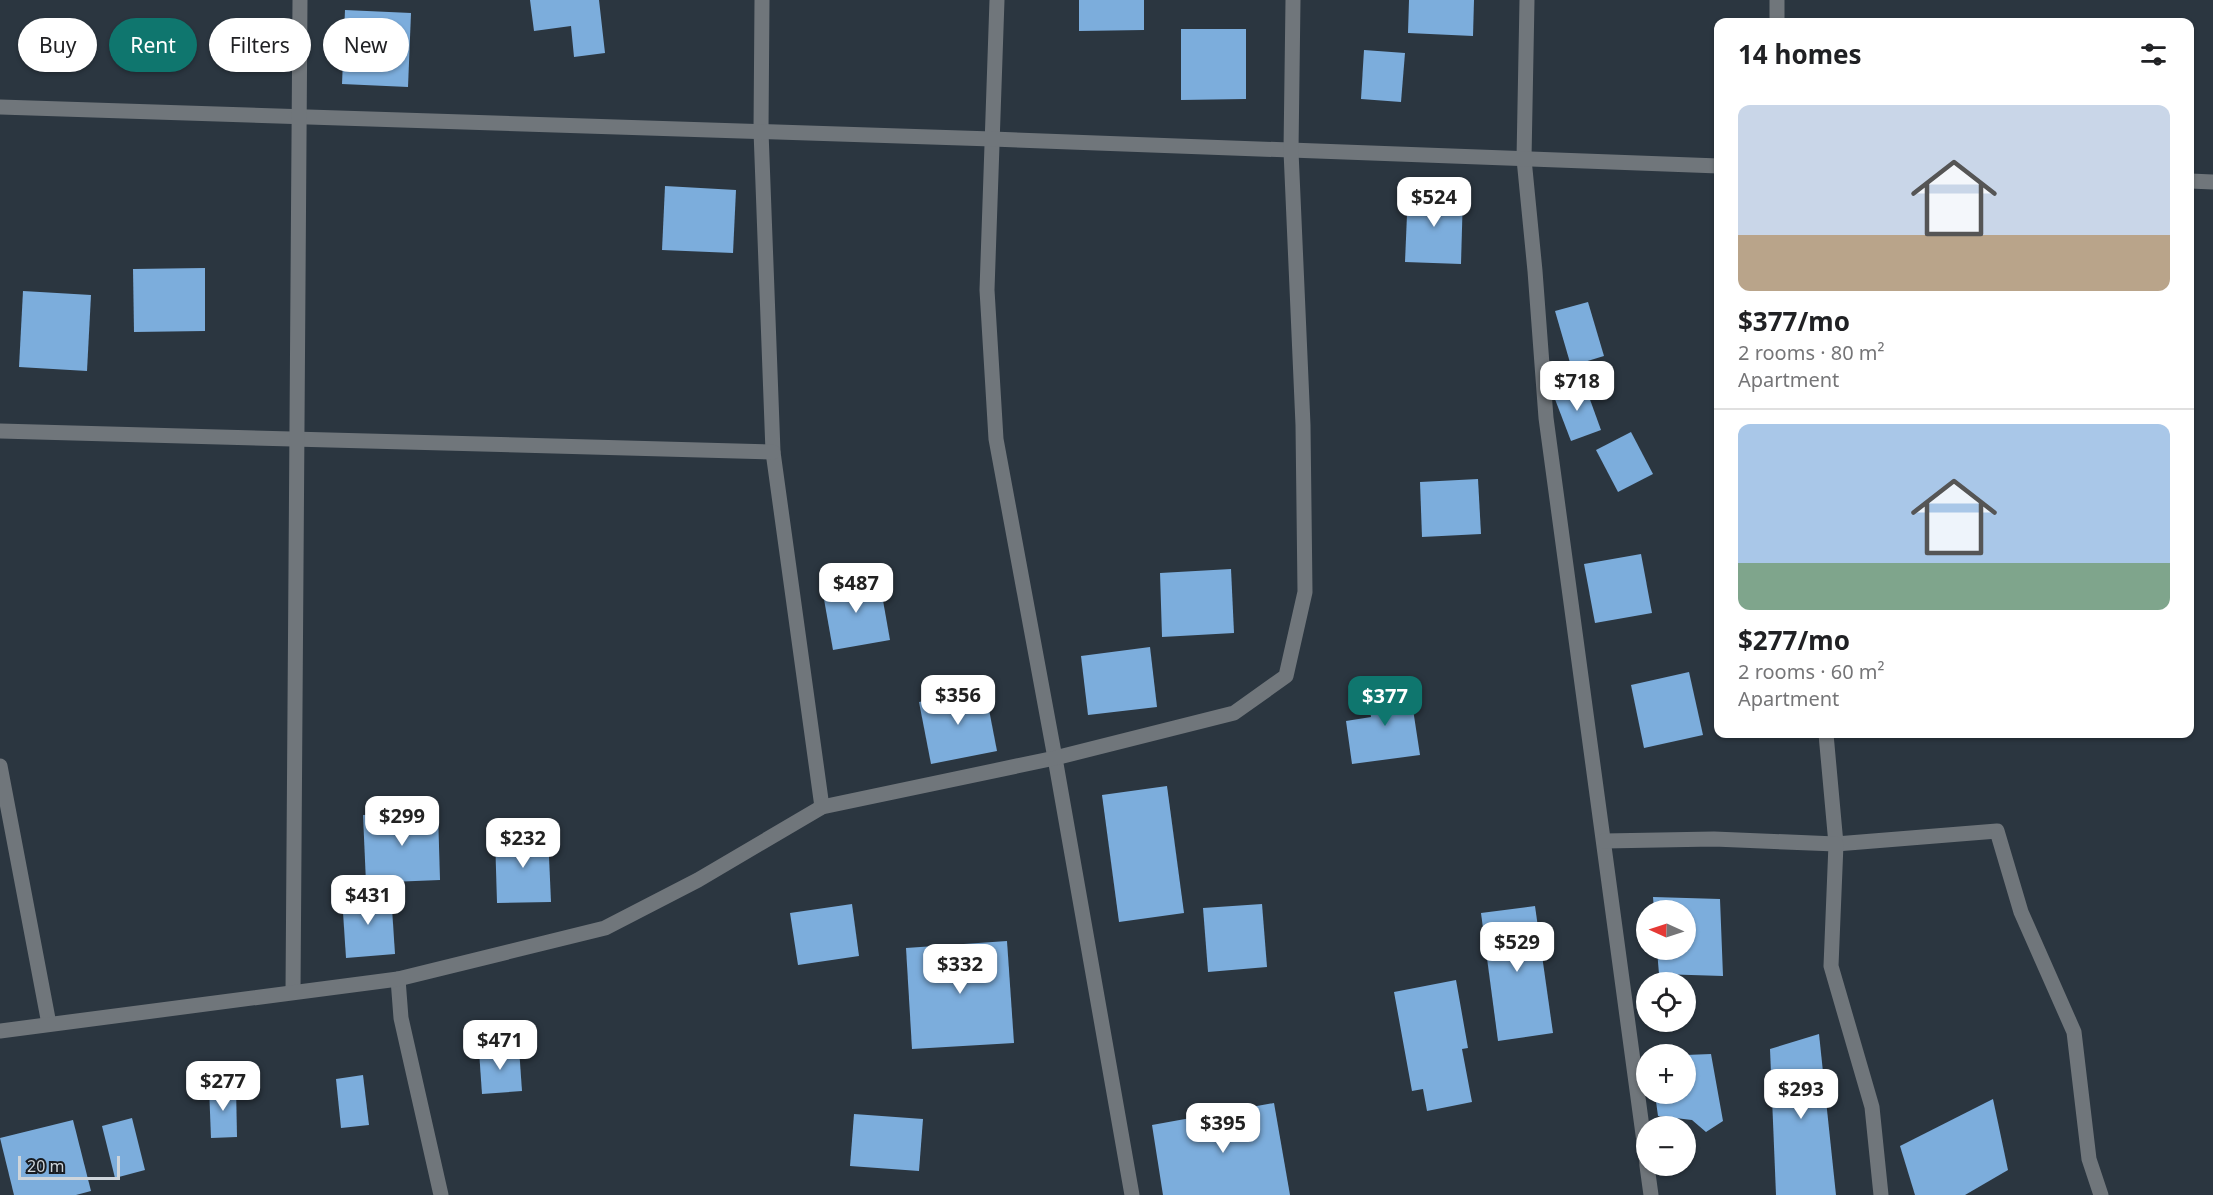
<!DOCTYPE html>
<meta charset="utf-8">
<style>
body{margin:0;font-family:"Noto Sans",sans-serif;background:#f6f6f6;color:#202124;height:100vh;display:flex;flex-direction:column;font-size:22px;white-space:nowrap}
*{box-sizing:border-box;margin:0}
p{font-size:20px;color:#757577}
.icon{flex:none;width:33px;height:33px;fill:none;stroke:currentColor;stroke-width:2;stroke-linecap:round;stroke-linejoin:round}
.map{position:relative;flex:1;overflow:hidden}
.side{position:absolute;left:1714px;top:18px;width:480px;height:720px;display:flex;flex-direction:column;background:#fff;border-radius:12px;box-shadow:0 2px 4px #0004}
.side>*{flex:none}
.top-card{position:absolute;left:18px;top:18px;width:570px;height:54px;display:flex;gap:12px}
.needle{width:39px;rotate:273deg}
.controls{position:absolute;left:1636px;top:900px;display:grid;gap:12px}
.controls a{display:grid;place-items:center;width:60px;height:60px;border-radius:50%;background:#fff;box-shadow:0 2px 4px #0004;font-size:30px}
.scale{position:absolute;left:18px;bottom:15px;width:102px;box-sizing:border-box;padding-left:6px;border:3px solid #ced5db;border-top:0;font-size:16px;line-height:21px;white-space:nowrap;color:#ced5db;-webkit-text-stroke:4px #181c21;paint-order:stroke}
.price{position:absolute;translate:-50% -51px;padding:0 14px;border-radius:12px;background:#fff;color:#222;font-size:20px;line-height:39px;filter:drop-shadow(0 2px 3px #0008)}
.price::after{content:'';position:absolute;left:50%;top:36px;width:18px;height:14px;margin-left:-9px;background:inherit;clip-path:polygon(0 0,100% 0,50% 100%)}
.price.active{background:#0f766e;color:#fff}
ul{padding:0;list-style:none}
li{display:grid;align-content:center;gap:12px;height:318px;padding:0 24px}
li+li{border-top:2px solid #e0e0e0}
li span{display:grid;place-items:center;height:186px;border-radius:12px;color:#555}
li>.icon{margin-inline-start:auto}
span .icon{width:108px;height:108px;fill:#fffc;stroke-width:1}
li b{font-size:26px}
h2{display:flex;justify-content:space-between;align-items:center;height:72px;padding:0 24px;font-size:26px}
.chip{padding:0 21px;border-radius:27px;background:#fff;box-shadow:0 2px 4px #0004;font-size:21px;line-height:54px}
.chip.active{background:#0f766e;color:#fff}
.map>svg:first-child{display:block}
.building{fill:#7caddc}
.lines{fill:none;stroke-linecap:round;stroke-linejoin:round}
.minor{stroke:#70767b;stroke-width:15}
</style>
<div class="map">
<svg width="2213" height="1195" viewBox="0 0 2213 1195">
<rect width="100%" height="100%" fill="#2b3640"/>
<g class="building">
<path d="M530,0H599L605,53L574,57L571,26L534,31Z"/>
<path d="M1079,0H1144V30L1079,31Z"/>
<path d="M1409,0H1474L1473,36L1408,33Z"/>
<path d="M345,10L411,13L408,87L342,84Z"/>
<path d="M1181,29H1246V99L1181,100Z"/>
<path d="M1364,50L1405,53L1401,102L1361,99Z"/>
<path d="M665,186L736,190L733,253L662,250Z"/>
<path d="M1408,191L1463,193L1461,264L1405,262Z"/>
<path d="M205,268V331L134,332L133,269Z"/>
<path d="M23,291L91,295L87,371L19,367Z"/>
<path d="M1588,302L1604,356L1571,366L1555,311Z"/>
<path d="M1584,383L1601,430L1571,441L1553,394Z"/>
<path d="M1631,432L1653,474L1618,492L1596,450Z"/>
<path d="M1478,479L1481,534L1422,537L1420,482Z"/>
<path d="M1641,554L1652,613L1595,623L1584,564Z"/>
<path d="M1231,569L1234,633L1162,637L1160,573Z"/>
<path d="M879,578L890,640L833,650L822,588Z"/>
<path d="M1150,647L1157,707L1088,715L1081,656Z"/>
<path d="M1689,672L1703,735L1644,748L1631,685Z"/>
<path d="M1409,683L1420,755L1352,764L1346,721L1371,717L1367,690Z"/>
<path d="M985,689L997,751L931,764L919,702Z"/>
<path d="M1167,786L1184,913L1119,922L1102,795Z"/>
<path d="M438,812L440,880L366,883L363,815Z"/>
<path d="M548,834L551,902L497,903L495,836Z"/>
<path d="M391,893L395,954L346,958L342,897Z"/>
<path d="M1653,897L1720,899L1723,976L1659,974L1657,950H1686V910H1654Z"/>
<path d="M852,904L859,956L798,965L790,913Z"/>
<path d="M1262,904L1267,967L1208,972L1203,908Z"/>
<path d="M1535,906L1553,1033L1498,1041L1481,913Z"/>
<path d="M1007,941L1014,1043L912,1049L906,948Z"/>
<path d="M1456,980L1468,1048L1462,1049L1472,1102L1427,1111L1423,1089L1412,1091L1394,992Z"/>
<path d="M1819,1034L1836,1195H1776L1770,1049Z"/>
<path d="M519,1048L522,1091L482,1094L479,1051Z"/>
<path d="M1711,1054L1723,1121L1706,1132L1692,1120L1658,1116L1655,1094H1686V1055Z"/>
<path d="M363,1075L369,1125L341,1128L336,1079Z"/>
<path d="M236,1086L237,1137L211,1138L209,1087Z"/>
<path d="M1993,1099L2008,1170L1965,1195H1915L1900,1146Z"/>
<path d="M1274,1103L1290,1195H1163L1152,1125Z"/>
<path d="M854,1114L923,1119L919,1171L850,1166Z"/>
<path d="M132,1118L145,1170L115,1178L102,1126Z"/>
<path d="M73,1120L91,1191L76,1195H14L0,1138Z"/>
</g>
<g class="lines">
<g class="minor">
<path d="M762,0L761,131L773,452L822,807"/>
<path d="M997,0L987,290L996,439L1055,758L1132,1195"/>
<path d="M1527,0L1524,159L1535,271L1546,418L1647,1164"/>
<path d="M1777,22V0"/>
<path d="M0,107L992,139L1719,166"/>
<path d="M2190,181L2213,182"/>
<path d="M0,431L773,452"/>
<path d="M1826,734L1836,844L1997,831L2021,912L2074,1032L2089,1159L2101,1195"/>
<path d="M0,766L49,1024"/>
<path d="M1604,841L1714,839L1836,844L1831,966L1872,1107L1881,1195"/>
<path d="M398,979L401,1018L441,1195"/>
<path d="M293,992L300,0"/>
<path d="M0,1031L398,979L605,928L698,880L822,807L1055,758L1234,713L1286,676L1305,592L1303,425L1291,151L1293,0"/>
<path d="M1647,1166L1651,1195"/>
</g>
</g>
</svg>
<div class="controls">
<a><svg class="needle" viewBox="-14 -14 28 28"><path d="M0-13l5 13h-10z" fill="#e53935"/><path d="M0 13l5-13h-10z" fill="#757577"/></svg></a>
<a><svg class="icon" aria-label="locate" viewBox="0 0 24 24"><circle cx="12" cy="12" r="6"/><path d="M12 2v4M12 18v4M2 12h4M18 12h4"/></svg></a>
<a>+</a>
<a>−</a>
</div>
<div class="scale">20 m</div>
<b class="price" style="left:1434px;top:228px">$524</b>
<b class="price" style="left:1577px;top:412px">$718</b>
<b class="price" style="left:856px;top:614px">$487</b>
<b class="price" style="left:958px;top:726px">$356</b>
<b class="price active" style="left:1385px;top:727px">$377</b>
<b class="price" style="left:402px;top:847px">$299</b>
<b class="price" style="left:523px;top:869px">$232</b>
<b class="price" style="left:368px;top:926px">$431</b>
<b class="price" style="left:1517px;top:973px">$529</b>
<b class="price" style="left:960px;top:995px">$332</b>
<b class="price" style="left:500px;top:1071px">$471</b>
<b class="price" style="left:223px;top:1112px">$277</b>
<b class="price" style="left:1801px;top:1120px">$293</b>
<b class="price" style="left:1223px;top:1154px">$395</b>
<div class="top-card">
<a class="chip">Buy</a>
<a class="chip active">Rent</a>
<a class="chip">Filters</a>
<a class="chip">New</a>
</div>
<section class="side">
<h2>14 homes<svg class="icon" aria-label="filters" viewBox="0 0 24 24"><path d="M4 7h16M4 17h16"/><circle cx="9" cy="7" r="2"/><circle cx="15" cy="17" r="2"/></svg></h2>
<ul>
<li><span style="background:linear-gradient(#c9d6e8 70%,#b9a48a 0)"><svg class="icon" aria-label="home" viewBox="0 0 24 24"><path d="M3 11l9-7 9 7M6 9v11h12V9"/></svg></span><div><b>$377/mo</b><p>2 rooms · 80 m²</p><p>Apartment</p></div></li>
<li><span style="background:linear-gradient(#a9c7e8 75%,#7fa58c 0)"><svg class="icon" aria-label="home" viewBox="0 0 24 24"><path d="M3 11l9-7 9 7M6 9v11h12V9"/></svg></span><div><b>$277/mo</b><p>2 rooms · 60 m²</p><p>Apartment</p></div></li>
</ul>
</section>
</div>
